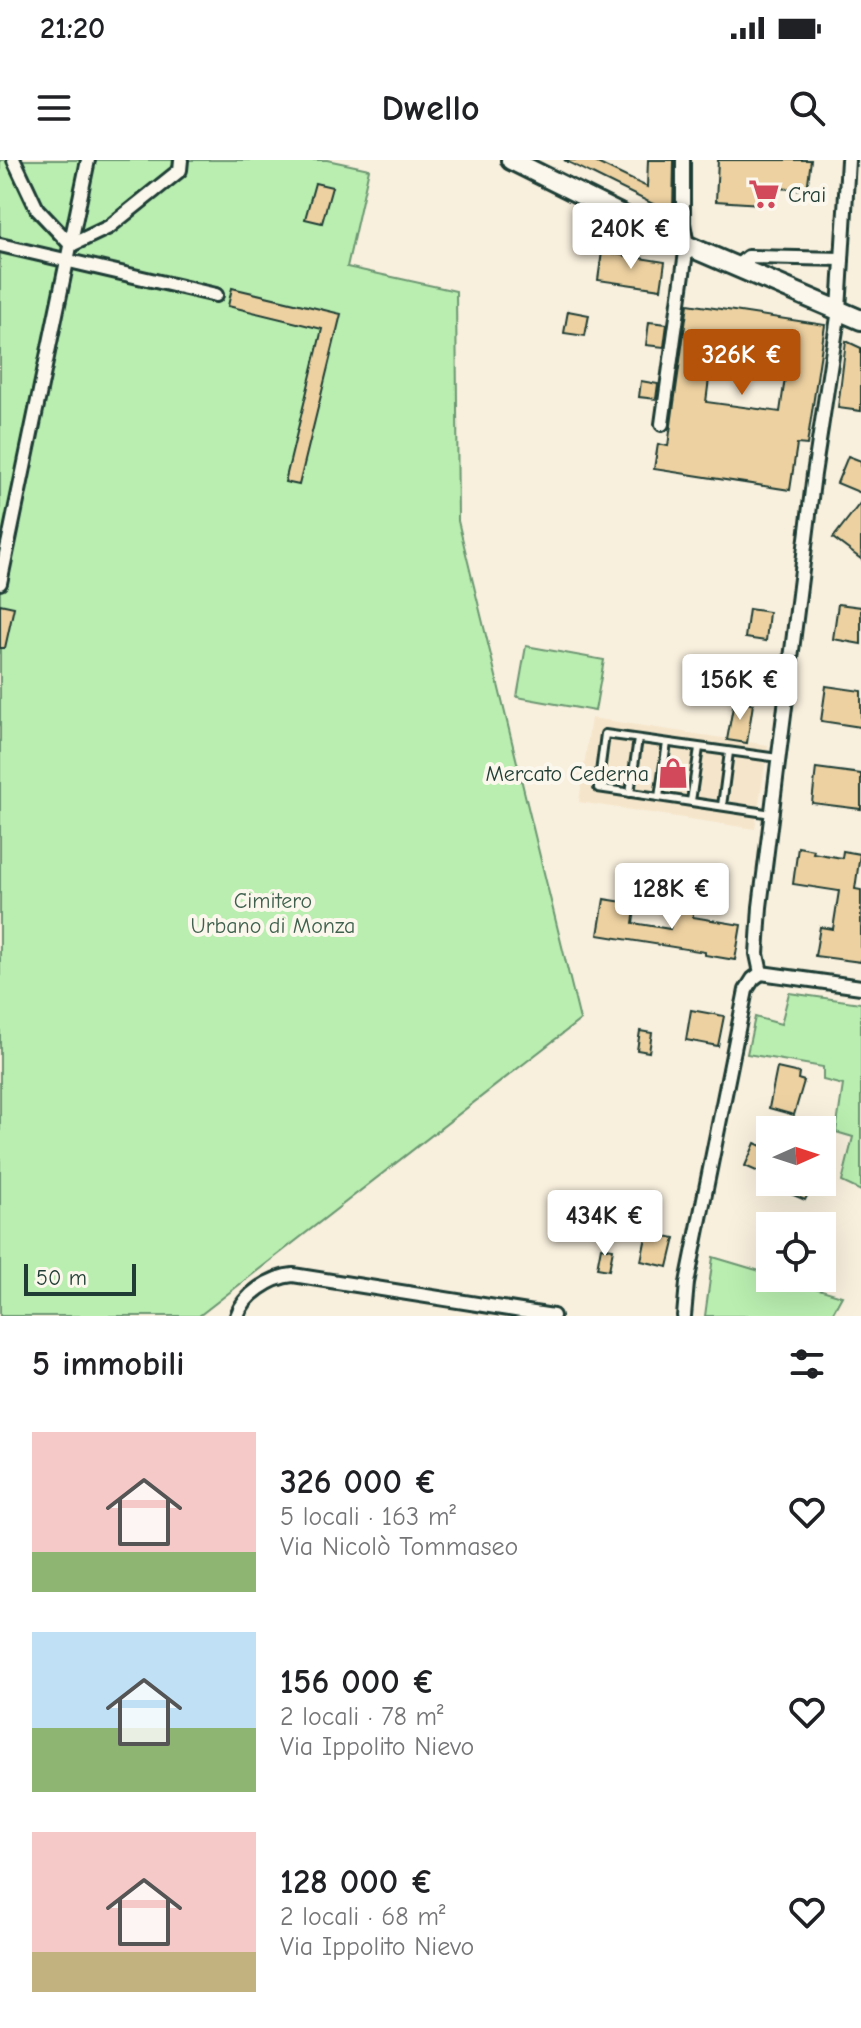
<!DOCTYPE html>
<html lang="it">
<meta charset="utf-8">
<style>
body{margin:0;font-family:"Comic Neue",sans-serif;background:#f2f2f2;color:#202124;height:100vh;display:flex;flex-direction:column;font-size:30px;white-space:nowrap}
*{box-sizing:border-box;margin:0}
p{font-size:26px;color:#757577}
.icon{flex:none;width:44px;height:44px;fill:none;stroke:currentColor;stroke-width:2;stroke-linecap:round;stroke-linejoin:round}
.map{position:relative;height:1156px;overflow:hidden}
.panel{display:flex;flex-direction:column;background:#fff;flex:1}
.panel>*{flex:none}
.needle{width:52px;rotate:87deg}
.controls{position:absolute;left:756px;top:956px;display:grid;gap:16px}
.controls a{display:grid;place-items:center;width:80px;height:80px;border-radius:0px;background:#fff;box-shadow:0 8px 32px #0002;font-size:40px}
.scale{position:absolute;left:24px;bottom:20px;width:112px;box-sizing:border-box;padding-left:8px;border:4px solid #1f3d34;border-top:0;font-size:22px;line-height:28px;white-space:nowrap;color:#1f3d34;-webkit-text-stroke:6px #fbf7ec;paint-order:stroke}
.price{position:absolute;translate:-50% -68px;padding:0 18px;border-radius:8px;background:#fff;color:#222;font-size:26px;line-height:52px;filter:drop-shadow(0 2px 4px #0008)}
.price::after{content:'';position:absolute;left:50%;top:48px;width:24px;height:18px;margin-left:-12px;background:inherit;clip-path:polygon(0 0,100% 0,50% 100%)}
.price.current{background:#b45309;color:#fff}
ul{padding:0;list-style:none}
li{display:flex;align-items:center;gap:24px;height:200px;padding:0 32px}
li span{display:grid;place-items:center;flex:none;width:224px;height:160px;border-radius:0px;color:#555}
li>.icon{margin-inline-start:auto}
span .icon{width:96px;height:96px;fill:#fffc;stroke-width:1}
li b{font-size:34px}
h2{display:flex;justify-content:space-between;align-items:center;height:96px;padding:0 32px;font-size:34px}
.status{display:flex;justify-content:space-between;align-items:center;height:56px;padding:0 40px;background:#fff;direction:ltr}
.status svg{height:22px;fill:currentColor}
header{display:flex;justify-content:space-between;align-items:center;height:104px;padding:0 32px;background:#fff;font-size:36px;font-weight:700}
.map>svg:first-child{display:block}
.built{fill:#f5e6cb}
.green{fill:#b9eeb0;stroke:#6c9672;stroke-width:2}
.building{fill:#edd1a1;stroke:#1f3d34;stroke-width:2;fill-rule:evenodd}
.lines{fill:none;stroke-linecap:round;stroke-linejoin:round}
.lane-casing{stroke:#1f3d34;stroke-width:12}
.street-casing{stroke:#1f3d34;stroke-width:18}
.secondary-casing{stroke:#1f3d34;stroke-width:24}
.lane{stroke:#fbf7ec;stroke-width:6}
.street{stroke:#fbf7ec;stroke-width:12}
.secondary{stroke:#fbf7ec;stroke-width:18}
.labels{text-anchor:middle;stroke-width:8;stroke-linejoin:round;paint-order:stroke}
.poi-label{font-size:22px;fill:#1f3d34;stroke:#fbf7ec;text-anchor:start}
.park-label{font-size:22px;fill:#3e604d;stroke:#fbf7ec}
</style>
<div class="status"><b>21:20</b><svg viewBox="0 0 49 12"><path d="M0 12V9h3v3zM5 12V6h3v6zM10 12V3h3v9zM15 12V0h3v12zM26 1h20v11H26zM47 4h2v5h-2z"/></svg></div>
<header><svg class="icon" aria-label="menu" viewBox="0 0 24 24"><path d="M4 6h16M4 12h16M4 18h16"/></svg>Dwello<svg class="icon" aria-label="search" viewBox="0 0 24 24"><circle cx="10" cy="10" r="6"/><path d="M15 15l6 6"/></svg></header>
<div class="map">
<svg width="861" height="1156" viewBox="0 0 861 1156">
<rect width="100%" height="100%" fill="#f8efdd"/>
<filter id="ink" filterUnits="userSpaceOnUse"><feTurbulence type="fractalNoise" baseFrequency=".0125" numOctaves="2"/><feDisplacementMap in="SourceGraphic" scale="16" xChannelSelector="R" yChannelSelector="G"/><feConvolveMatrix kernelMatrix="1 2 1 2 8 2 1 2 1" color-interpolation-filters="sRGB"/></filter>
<g filter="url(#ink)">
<path class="built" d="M591,558L768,585L755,669L579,642Z"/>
<g class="green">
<path d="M0,0H327L369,9L347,107L456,131L458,361L580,860L199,1156H0Z"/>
<path d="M526,486L604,500L595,551L517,537Z"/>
<path d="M789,833L861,843V1031L842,1022L853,977L836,972L843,925L823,920V907L747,894L755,857L781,864Z"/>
<path d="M713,1097L770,1114V1118H782L842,1136L831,1156H705Z"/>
</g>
<g class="building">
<path d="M564,0H591L647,27L648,0H674L673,54Z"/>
<path d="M718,0H811L807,30L776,28L775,45L716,41Z"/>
<path d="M315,23L332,27L322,63L305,59Z"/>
<path d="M602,92L665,102L661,129L598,120Z"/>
<path d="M232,128L341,154L299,325L285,322L322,169L228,146Z"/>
<path d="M688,144L825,165L807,285L797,284L790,330L654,309L658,284L668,286ZM714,180L789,191L780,252L706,242Z"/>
<path d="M568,151L589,155L585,176L564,173Z"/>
<path d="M649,162L667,164L664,187L646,185Z"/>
<path d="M846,181L861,188V251L838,248Z"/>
<path d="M641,221L658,224L656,239L639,237Z"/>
<path d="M848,296L861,301V333L837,323Z"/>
<path d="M861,342V399L833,378Z"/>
<path d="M0,444L14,447L5,488H0Z"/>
<path d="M838,444L861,447V484L833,479Z"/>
<path d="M749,449L769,452L766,481L745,478Z"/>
<path d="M826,526L861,531V567L821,561Z"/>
<path d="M734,541L753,544L747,583L727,580Z"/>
<path d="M816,608L861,614V649L812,643Z"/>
<path d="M798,687L814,690L813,693L842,698L843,691L860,694L855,729L861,730V802L815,796L820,767L833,769L839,731L793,724Z"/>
<path d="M604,739L636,744L633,763L670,769L674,749L693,752V757L741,765L735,800L705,795V792L598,775Z"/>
<path d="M691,850L724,856L718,886L686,880Z"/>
<path d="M640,871L652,873L649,892L637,890Z"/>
<path d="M777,908L799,913L798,919L804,921L794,955L769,948Z"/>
<path d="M755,983L770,990V1017L745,1006Z"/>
<path d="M763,1022H814L805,1040Z"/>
<path d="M647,1072L675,1078L668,1107L641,1101Z"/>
<path d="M601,1087L613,1089L609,1110L597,1108Z"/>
</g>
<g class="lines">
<defs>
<g id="lane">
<path d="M630,633L638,579"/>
<path d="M659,637L667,583"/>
<path d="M691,641L699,588"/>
<path d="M722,646L729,592"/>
<path d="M772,654L598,628L605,574L778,598"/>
</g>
<g id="street">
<path d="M14,0L37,49L71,85L109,67L180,10L181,0"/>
<path d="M0,85L216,135"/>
<path d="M737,106L748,97L842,99"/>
<path d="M662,264L687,85L683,63V0"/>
<path d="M0,423L88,0"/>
<path d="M761,813L757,794L760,747L814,314L839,150L848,0"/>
<path d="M761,813L861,827"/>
<path d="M237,1156C244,1134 271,1117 293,1115L553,1156"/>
<path d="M684,1156L687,1123L746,830L753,819L761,813"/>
</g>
<path id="secondary" d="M511,0L660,74L861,160"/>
</defs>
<use href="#lane" class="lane-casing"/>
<use href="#street" class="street-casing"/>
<use href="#secondary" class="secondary-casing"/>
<use href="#lane" class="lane"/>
<use href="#street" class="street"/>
<use href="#secondary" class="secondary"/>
</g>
</g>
<defs>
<symbol id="supermarket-bare" viewBox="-9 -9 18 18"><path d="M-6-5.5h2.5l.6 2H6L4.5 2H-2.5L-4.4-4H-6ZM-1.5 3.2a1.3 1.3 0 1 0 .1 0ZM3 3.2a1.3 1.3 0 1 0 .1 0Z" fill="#d1495b" stroke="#fbf7ec" stroke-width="2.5" paint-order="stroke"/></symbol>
<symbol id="shop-bare" viewBox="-9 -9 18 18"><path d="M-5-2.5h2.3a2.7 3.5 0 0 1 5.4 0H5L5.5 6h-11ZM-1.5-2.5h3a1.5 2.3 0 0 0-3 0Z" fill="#d1495b" stroke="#fbf7ec" stroke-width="2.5" paint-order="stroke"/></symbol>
</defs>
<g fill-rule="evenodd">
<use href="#supermarket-bare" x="742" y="12" width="44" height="44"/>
<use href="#shop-bare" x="651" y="591" width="44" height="44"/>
</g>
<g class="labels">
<g class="poi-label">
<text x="788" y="42">Crai</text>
<text x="649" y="621" text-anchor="end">Mercato Cederna</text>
</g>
<g class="park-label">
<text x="273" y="748">Cimitero<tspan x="273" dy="25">Urbano di Monza</tspan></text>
</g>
</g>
</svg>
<div class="controls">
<a><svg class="needle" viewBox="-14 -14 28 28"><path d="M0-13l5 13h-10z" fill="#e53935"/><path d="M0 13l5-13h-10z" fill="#757577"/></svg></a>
<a><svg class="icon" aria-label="locate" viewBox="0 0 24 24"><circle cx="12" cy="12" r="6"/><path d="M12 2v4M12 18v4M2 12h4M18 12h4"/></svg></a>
</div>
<div class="scale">50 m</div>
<b class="price" style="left:631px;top:111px">240K €</b>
<b class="price current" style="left:742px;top:237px">326K €</b>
<b class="price" style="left:740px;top:562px">156K €</b>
<b class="price" style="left:672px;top:771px">128K €</b>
<b class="price" style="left:605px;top:1098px">434K €</b>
</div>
<section class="panel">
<h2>5 immobili<svg class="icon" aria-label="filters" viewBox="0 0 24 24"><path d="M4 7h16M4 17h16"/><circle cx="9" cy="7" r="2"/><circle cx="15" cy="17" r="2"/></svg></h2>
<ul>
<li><span style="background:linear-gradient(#f6c9c9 75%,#8fb573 0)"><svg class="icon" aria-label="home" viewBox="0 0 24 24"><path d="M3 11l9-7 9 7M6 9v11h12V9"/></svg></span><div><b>326 000 €</b><p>5 locali · 163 m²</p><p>Via Nicolò Tommaseo</p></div><svg class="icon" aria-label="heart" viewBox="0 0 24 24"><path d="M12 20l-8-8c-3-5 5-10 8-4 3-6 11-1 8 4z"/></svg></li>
<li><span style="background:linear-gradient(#bfe0f5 60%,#8fb573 0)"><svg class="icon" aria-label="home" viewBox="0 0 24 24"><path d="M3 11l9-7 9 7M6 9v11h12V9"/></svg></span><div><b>156 000 €</b><p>2 locali · 78 m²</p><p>Via Ippolito Nievo</p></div><svg class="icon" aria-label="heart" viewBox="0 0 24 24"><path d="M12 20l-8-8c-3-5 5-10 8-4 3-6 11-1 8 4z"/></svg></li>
<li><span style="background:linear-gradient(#f6c9c9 75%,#c2b280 0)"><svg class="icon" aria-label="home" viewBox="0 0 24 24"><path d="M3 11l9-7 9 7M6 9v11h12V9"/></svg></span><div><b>128 000 €</b><p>2 locali · 68 m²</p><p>Via Ippolito Nievo</p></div><svg class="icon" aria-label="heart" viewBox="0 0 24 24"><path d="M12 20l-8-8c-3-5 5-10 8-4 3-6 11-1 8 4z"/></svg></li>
</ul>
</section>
